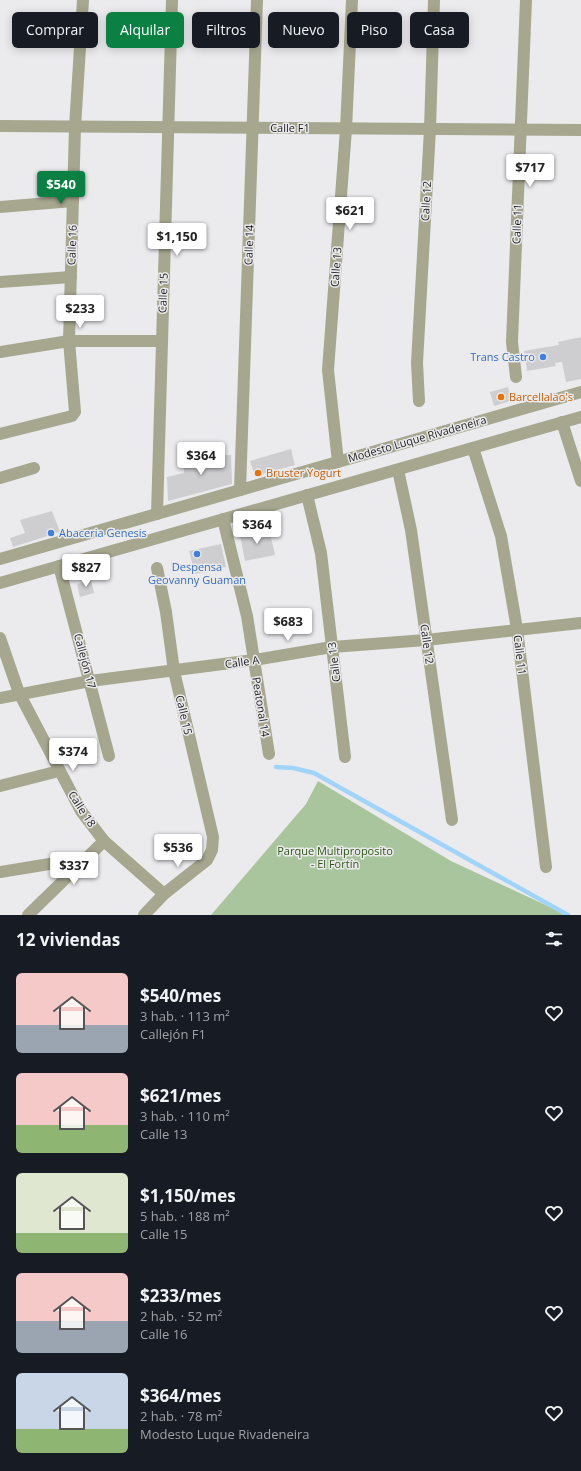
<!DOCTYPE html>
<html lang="es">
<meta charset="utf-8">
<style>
body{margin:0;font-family:"Open Sans",sans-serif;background:#242831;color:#f1f3f6;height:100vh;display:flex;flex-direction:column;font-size:15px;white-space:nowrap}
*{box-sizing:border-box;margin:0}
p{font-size:13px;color:#9ea1a6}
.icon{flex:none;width:22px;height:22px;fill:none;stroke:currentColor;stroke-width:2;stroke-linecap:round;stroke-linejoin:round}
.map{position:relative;height:915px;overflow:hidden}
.drawer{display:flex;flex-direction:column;background:#171b24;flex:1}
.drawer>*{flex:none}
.banner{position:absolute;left:12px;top:12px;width:557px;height:36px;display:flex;gap:8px}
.price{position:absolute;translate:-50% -34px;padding:0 9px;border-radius:4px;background:#fff;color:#222;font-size:13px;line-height:26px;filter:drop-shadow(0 1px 2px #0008)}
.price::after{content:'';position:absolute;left:50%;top:24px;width:12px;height:9px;margin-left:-6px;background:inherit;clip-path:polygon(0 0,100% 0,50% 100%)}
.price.on{background:#0b8043;color:#fff}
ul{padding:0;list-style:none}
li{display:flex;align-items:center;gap:12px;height:100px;padding:0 16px}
li span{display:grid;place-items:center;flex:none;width:112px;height:80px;border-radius:6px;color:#555}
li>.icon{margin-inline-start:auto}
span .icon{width:48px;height:48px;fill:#fffc;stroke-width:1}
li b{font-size:17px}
h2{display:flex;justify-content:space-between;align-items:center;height:48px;padding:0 16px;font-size:17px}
.tag{padding:0 14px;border-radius:6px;background:#171b24;box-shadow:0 2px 10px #0003;font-size:14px;line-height:36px}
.tag.on{background:#0b8043;color:#fff}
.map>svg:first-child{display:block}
.green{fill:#a9c59d}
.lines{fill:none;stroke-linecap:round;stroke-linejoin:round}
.stream{stroke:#a1d4fa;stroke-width:4.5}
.building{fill:#ceced1}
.minor{stroke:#a7a78f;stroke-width:12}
.shop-dot{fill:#3f7fe0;stroke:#ebebee;stroke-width:1.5}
.food-dot{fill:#e8710a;stroke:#ebebee;stroke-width:1.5}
.labels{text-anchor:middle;stroke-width:3;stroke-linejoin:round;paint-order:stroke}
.street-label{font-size:11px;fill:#1c1c1d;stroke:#ebebee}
.shop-label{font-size:11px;fill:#366cbe;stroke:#ebebee;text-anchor:end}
.food-label{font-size:11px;fill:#c56008;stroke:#ebebee;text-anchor:start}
.park-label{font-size:11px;fill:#2c5512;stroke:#ebebee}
</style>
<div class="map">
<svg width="581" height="915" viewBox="0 0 581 915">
<rect width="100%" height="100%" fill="#ebebee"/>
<path class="green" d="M318,781L451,861L567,915H211L306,804Z"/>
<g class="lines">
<path class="stream" d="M276,767L293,768L314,773L568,915"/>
</g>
<g class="building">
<path d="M581,337V379L566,382L562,362L555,363L556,366L527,371L524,351L559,345L558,342Z"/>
<path d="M508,387L511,401L494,406L490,392Z"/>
<path d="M291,449L295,465L255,476L250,461Z"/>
<path d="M231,455L232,484L168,501L167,477L184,473V456Z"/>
<path d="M52,511L60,532L13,547L10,538L25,533L20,520Z"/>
<path d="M269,529L275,555L245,561L240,535Z"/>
<path d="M221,544L226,567L195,574L189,551Z"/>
<path d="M91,580L94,593L80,597L77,584Z"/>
</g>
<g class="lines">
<g class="minor">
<path d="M0,126L581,130"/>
<path d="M0,207L73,201"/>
<path d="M0,282L71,277"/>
<path d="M0,352L69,341H162"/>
<path d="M516,377L512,342L526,0"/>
<path d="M419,401L417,363L430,129L434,0"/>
<path d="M562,422L581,481"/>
<path d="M0,434L72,416L75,412L69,341L75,127L83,0"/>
<path d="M473,448L501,536L517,629L546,867"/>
<path d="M338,462L328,370L346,129L352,0"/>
<path d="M398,470L411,530L452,820"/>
<path d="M0,478L34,468"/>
<path d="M240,490L257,0"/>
<path d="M307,495L321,553L345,757"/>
<path d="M157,514L172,0"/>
<path d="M223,519L247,616L269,754"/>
<path d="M0,559L581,392"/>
<path d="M59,566L109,756"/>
<path d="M0,583L581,417"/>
<path d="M0,638L19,693L81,811L104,841L164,894"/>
<path d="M0,698L90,681L254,660L332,647L426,640L581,623"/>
<path d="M0,786L59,771"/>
<path d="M0,872L86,858"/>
<path d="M28,915L104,841"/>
<path d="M144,915L164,894L207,860L212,850L213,837L174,671L166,612L157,568"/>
</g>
</g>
<g class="shop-dot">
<circle cx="543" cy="357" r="4"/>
<circle cx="51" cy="533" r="4"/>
<circle cx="197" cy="554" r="4"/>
</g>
<g class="food-dot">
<circle cx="501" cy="397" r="4"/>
<circle cx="258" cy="473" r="4"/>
</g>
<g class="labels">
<g class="street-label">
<text x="290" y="132">Calle F1</text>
<text transform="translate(426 201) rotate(-87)" y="4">Calle 12</text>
<text transform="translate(517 224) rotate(-88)" y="4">Calle 11</text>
<text transform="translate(72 245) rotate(-88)" y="4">Calle 16</text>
<text transform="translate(249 245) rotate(-88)" y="4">Calle 14</text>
<text transform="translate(336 267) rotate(-86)" y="4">Calle 13</text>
<text transform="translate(163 293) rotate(-88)" y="4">Calle 15</text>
<text transform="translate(417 439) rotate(-16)" y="4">Modesto Luque Rivadeneira</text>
<text transform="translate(427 644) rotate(82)" y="4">Calle 12</text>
<text transform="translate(520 655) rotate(83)" y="4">Calle 11</text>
<text transform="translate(85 661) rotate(75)" y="4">Callejón 17</text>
<text transform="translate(242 662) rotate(-8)" y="4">Calle A</text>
<text transform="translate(334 662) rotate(-97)" y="4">Calle 13</text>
<text transform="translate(261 707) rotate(81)" y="4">Peatonal 14</text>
<text transform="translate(184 715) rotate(77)" y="4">Calle 15</text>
<text transform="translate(82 809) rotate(57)" y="4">Calle 18</text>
</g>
<g class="shop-label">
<text x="535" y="361">Trans Castro</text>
<text x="59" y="537" text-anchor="start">Abaceria Genesis</text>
<text x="197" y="571" text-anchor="middle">Despensa<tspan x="197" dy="13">Geovanny Guaman</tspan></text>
</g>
<g class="food-label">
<text x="509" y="401">Barcellalao's</text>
<text x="266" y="477">Bruster Yogurt</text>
</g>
<g class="park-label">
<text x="335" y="855">Parque Multiproposito<tspan x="335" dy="13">- El Fortín</tspan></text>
</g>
</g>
</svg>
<b class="price" style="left:530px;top:188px">$717</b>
<b class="price on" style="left:61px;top:205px">$540</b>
<b class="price" style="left:350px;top:231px">$621</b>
<b class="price" style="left:177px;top:257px">$1,150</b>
<b class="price" style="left:80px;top:329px">$233</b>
<b class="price" style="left:201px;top:476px">$364</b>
<b class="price" style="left:257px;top:545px">$364</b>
<b class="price" style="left:86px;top:588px">$827</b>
<b class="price" style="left:288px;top:642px">$683</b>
<b class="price" style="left:73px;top:772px">$374</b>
<b class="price" style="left:178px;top:868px">$536</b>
<b class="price" style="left:74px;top:886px">$337</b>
<div class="banner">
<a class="tag">Comprar</a>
<a class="tag on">Alquilar</a>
<a class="tag">Filtros</a>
<a class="tag">Nuevo</a>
<a class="tag">Piso</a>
<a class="tag">Casa</a>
</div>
</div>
<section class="drawer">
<h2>12 viviendas<svg class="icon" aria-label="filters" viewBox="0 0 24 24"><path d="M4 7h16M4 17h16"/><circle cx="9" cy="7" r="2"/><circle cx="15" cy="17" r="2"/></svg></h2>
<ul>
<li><span style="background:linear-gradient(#f6c9c9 65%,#9aa5b1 0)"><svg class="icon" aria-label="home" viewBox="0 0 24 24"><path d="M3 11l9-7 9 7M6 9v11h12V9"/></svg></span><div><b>$540/mes</b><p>3 hab. · 113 m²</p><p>Callejón F1</p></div><svg class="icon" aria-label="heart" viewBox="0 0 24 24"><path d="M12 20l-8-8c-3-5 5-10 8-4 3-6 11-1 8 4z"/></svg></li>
<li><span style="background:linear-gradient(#f6c9c9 65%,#8fb573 0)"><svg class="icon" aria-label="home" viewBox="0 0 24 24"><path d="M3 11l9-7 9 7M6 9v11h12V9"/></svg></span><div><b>$621/mes</b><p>3 hab. · 110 m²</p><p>Calle 13</p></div><svg class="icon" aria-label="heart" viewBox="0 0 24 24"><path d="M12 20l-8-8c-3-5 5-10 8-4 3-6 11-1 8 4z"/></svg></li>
<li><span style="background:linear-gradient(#dfe7d0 75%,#8fb573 0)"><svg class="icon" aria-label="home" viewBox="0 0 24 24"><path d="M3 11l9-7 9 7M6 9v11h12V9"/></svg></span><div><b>$1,150/mes</b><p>5 hab. · 188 m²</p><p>Calle 15</p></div><svg class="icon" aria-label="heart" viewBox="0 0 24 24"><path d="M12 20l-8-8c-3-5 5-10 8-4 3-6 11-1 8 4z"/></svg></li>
<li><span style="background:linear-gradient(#f6c9c9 60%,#9aa5b1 0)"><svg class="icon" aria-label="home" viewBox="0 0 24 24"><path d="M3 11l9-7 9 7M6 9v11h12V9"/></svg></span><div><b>$233/mes</b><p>2 hab. · 52 m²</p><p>Calle 16</p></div><svg class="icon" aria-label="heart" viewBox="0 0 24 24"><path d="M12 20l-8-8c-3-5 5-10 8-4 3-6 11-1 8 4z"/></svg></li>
<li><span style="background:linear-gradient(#c9d6e8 70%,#8fb573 0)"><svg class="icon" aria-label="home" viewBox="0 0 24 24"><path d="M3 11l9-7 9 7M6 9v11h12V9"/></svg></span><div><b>$364/mes</b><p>2 hab. · 78 m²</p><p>Modesto Luque Rivadeneira</p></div><svg class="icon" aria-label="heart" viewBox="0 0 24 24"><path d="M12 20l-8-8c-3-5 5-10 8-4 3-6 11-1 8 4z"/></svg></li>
</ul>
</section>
